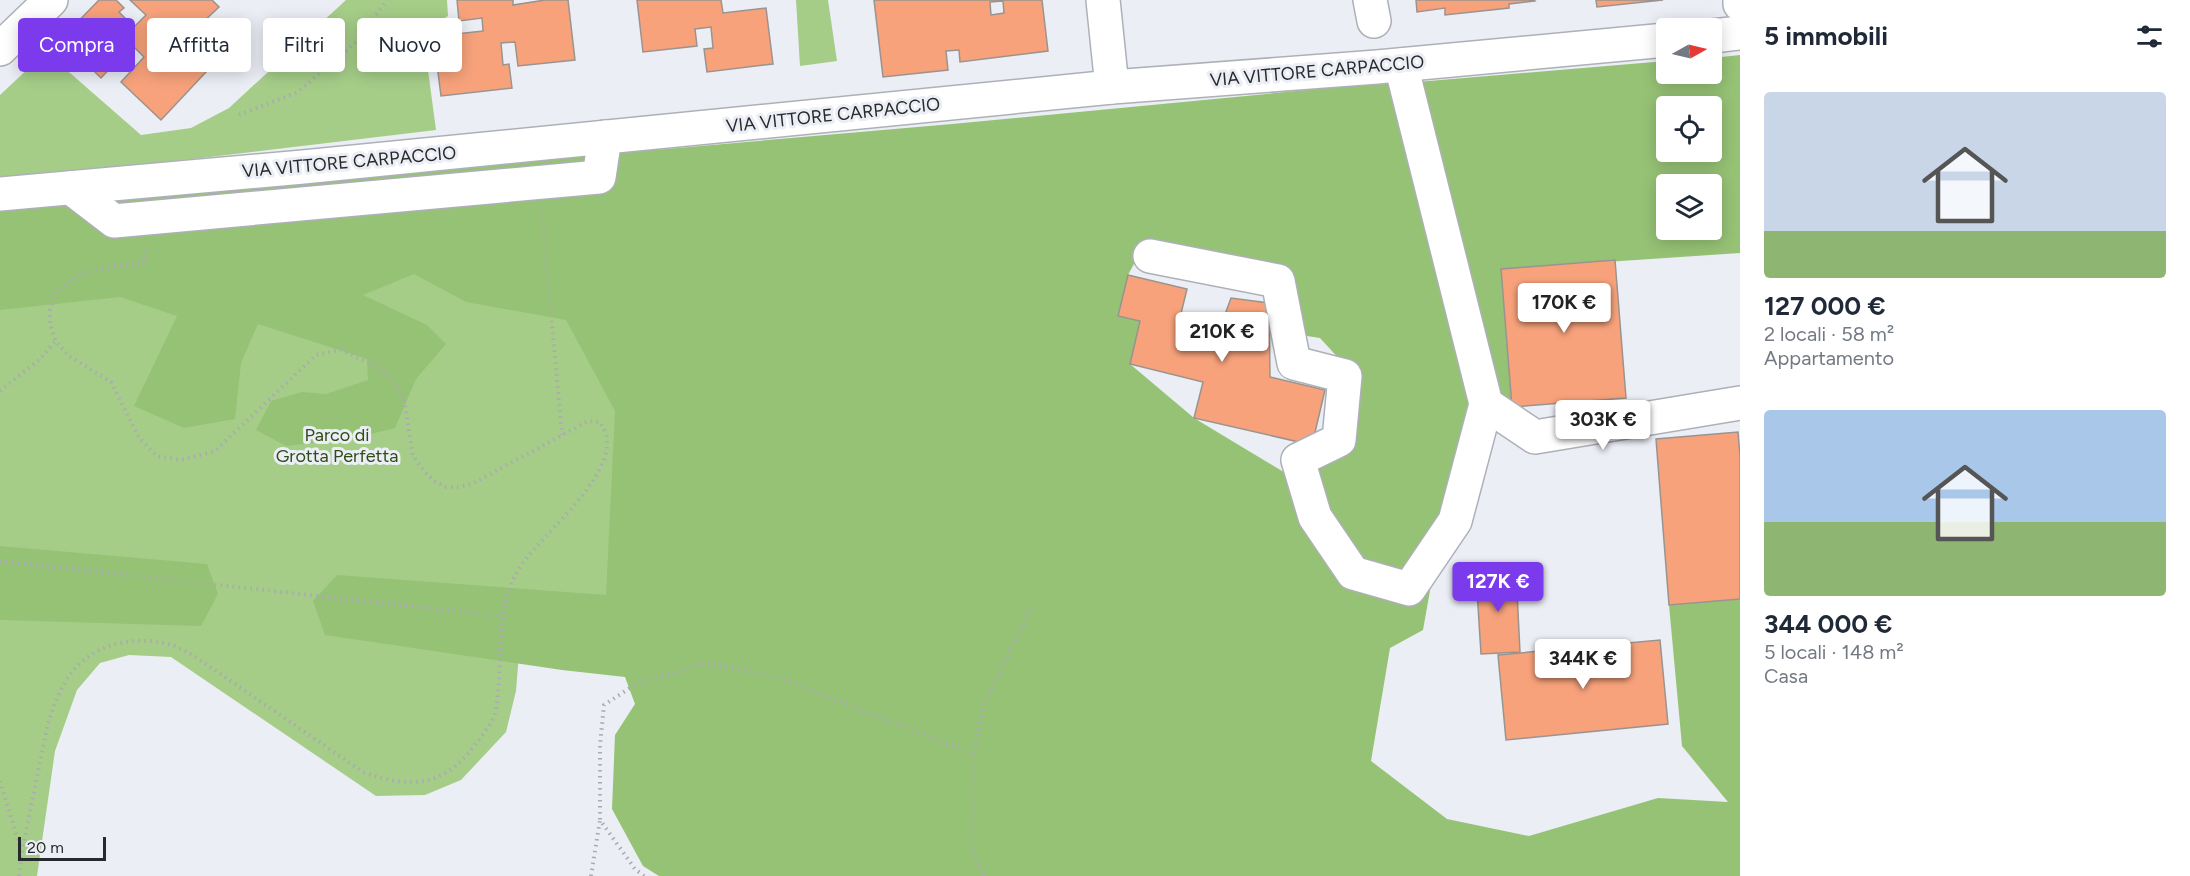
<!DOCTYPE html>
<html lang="it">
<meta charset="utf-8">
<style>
body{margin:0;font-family:Figtree,sans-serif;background:#f2f2f3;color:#1f2937;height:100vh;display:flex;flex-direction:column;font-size:22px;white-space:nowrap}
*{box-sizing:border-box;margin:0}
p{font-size:20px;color:#747a83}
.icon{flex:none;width:33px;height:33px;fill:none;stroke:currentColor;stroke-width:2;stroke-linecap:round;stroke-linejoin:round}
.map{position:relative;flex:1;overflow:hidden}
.sheet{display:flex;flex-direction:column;background:#fff;width:450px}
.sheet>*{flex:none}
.guide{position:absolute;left:18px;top:18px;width:570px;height:54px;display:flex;gap:12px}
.needle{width:39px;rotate:82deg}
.tools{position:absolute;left:1656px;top:18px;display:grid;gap:12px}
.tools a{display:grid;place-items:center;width:66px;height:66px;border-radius:6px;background:#fff;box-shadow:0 3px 15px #0003;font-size:30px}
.scale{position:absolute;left:18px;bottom:15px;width:88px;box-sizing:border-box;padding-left:6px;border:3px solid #28292c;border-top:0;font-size:16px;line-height:21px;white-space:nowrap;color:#28292c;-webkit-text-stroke:4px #ebeef5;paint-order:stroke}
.price{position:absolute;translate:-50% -51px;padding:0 14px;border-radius:6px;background:#fff;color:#222;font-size:20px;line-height:39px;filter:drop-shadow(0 2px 3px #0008)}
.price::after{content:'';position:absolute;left:50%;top:36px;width:18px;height:14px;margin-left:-9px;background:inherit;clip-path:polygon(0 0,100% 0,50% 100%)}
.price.selected{background:#7c3aed;color:#fff}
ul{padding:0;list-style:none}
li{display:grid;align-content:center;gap:12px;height:318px;padding:0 24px}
li span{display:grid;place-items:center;height:186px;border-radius:6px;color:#555}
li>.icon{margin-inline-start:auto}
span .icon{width:108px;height:108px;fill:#fffc;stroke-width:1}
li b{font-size:26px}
h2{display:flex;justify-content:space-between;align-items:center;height:72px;padding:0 24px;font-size:26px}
.pill{padding:0 21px;border-radius:6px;background:#fff;box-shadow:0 3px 15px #0003;font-size:21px;line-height:54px}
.pill.selected{background:#7c3aed;color:#fff}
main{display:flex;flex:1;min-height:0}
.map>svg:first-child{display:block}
.green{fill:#a5cd88}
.forest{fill:#96c275;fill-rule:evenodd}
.building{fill:#f7a27b;stroke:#9a9390;stroke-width:1.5;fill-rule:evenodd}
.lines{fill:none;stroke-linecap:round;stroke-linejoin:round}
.minor-casing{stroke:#adb1b7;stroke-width:36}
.path{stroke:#a9abb1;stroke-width:4;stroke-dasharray:1.5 4.5;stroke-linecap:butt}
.minor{stroke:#fff;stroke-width:33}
.labels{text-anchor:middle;stroke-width:6;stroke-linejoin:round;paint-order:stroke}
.street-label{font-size:18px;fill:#28292c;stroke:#ebeef5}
.park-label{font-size:18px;fill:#2f4b16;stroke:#ebeef5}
</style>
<main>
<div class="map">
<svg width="1740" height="876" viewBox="0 0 1740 876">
<rect width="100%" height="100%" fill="#ebeef5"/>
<g class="green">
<path d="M346,0H447L448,16L423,33L436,130L0,182V95L46,52L141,135L191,128L229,108Z"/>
<path d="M796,0H828L837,61L800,66Z"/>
<path d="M661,148L618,625L520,641L516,691L506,732L461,780L425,795L376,796L171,657L129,655L100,663L77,690L55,751L37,876H0V207Z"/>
</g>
<g class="forest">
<path d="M1740,55V253L1501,269L1512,407L1493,398L1417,82L1666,61V74H1712V58ZM1666,106H1712V152H1666ZM1666,184H1712V230H1666Z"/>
<path d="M1391,82L1474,398L1448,519L1408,582L1356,570L1318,516L1309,459L1354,375L1320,338L1294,334L1280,273L1142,249L1128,275L1118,316L1140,321L1130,364L1194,418L1287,474L1350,576L1431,585L1423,630L1390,648L1371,761L1447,819L1529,836L1658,798L1728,802L1682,746L1669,605L1740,599V876H659L643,866L612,809L615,735L635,704L625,677L562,670L325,635L313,601L337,575L606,595L615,411L566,320L466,302L414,274L363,295L427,325L446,344L416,379L395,428L351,439L286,446L256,430L271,401L302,392L326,394L368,380L367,359L258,324L241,363L235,419L184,428L134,406L177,316L120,297L0,310V207L952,124Z"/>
<path d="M0,546L207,564L218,594L201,626L0,620Z"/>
</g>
<g class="building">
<path d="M99,0H116L124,8L119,12L134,27L146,15L130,0H212L219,7L199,26L194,21L174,41L206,72L161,120L121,82L144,57L132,45L101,78L61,39Z"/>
<path d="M457,0H513V5L545,0H568L575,60L518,66L515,42L501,43L503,65L509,64L512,88L441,96L433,33L456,31V34L483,31L482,18L459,21Z"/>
<path d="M637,0H721L723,13L766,8L773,64L707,72L704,49L713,48L711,27L695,29L697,46L643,52Z"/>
<path d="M874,0H1042L1048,51L960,62L959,50L946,51L948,70L883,77ZM1003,1L1004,13L991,15L990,2Z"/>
<path d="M1416,0H1534L1535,1L1509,4V8L1445,15V8L1417,12Z"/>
<path d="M1596,0H1663L1597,7Z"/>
<path d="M1615,260L1626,398L1512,407L1501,269Z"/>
<path d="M1128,275L1187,289L1177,330L1216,339L1231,298L1269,303L1270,377L1325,390L1312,445L1194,418L1203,382L1130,364L1140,321L1118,316Z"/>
<path d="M1738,432L1740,456V599L1669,605L1656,439Z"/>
<path d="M1516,572L1520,652L1481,654L1476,574Z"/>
<path d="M1660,640L1668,724L1506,740L1498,655Z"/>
</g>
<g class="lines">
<defs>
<g id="minor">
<path d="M1103,0L1112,87"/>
<path d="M1370,0L1374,21"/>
<path d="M1740,0V4"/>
<path d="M1712,36L1740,33"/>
<path d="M0,49L51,0"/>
<path d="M71,188L114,221L599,177L605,137"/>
<path d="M0,194L303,167L1112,87L1377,67L1666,40"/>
<path d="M1150,256L1278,281L1294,363L1345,376L1339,440L1298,460L1315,517L1353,573L1409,589L1455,521L1486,404L1401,65"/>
<path d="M1486,404L1535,437L1740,403"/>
</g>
</defs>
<use href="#minor" class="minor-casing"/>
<g class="path">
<path d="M239,115L298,92L357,41L387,0"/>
<path d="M542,213L562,435"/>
<path d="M0,391L39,360L55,342"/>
<path d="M0,561L501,616"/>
<path d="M0,781L21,850"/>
<path d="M19,876L22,851L48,723C53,710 57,696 64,684C84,647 128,634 168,644C177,646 185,651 193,655L363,772C410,789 444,787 475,745C482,736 491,725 495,714C497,708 497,699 498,692C503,649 495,602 522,564C546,531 611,480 607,438C607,433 602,427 600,422L588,421L472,484L459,487H446L434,481L424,471L413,456L404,400L394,381L378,367L341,350L316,355L215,451L181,460L157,456L139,438L111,382L69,356L56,342L50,324V310L57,291L79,275L115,266L143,264L146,250"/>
<path d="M591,876L600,820"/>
<path d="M644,876L635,869L600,820V745L604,705L633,686L705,663L780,678L973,754"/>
<path d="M984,876L972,849L973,754L985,702L1032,605"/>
</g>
<use href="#minor" class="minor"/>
</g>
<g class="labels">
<g class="street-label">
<text transform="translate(1317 71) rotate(-5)" y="6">VIA VITTORE CARPACCIO</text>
<text transform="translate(833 115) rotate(-6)" y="6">VIA VITTORE CARPACCIO</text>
<text transform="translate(349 162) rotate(-5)" y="6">VIA VITTORE CARPACCIO</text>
</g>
<g class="park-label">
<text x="337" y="441">Parco di<tspan x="337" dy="21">Grotta Perfetta</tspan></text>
</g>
</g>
</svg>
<div class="tools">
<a><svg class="needle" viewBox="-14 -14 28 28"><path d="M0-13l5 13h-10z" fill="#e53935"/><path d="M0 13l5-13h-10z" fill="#747a83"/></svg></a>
<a><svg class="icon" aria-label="locate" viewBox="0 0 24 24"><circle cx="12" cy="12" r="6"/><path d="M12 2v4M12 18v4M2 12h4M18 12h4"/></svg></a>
<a><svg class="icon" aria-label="layers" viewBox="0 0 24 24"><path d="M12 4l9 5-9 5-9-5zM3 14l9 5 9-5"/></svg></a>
</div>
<div class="scale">20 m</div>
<b class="price" style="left:1564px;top:334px">170K €</b>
<b class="price" style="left:1222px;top:363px">210K €</b>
<b class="price" style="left:1603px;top:451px">303K €</b>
<b class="price selected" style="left:1498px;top:613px">127K €</b>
<b class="price" style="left:1583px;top:690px">344K €</b>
<div class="guide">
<a class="pill selected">Compra</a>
<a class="pill">Affitta</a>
<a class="pill">Filtri</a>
<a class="pill">Nuovo</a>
</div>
</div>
<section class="sheet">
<h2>5 immobili<svg class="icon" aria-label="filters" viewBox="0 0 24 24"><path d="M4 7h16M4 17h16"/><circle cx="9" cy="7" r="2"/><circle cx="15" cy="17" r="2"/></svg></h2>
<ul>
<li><span style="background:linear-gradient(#c9d6e8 75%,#8fb573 0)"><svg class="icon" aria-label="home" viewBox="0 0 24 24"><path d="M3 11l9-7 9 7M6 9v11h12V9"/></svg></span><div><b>127 000 €</b><p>2 locali · 58 m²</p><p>Appartamento</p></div></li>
<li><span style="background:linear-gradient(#a9c7e8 60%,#8fb573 0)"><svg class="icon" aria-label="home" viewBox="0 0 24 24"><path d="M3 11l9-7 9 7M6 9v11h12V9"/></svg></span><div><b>344 000 €</b><p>5 locali · 148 m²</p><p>Casa</p></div></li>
</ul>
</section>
</main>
